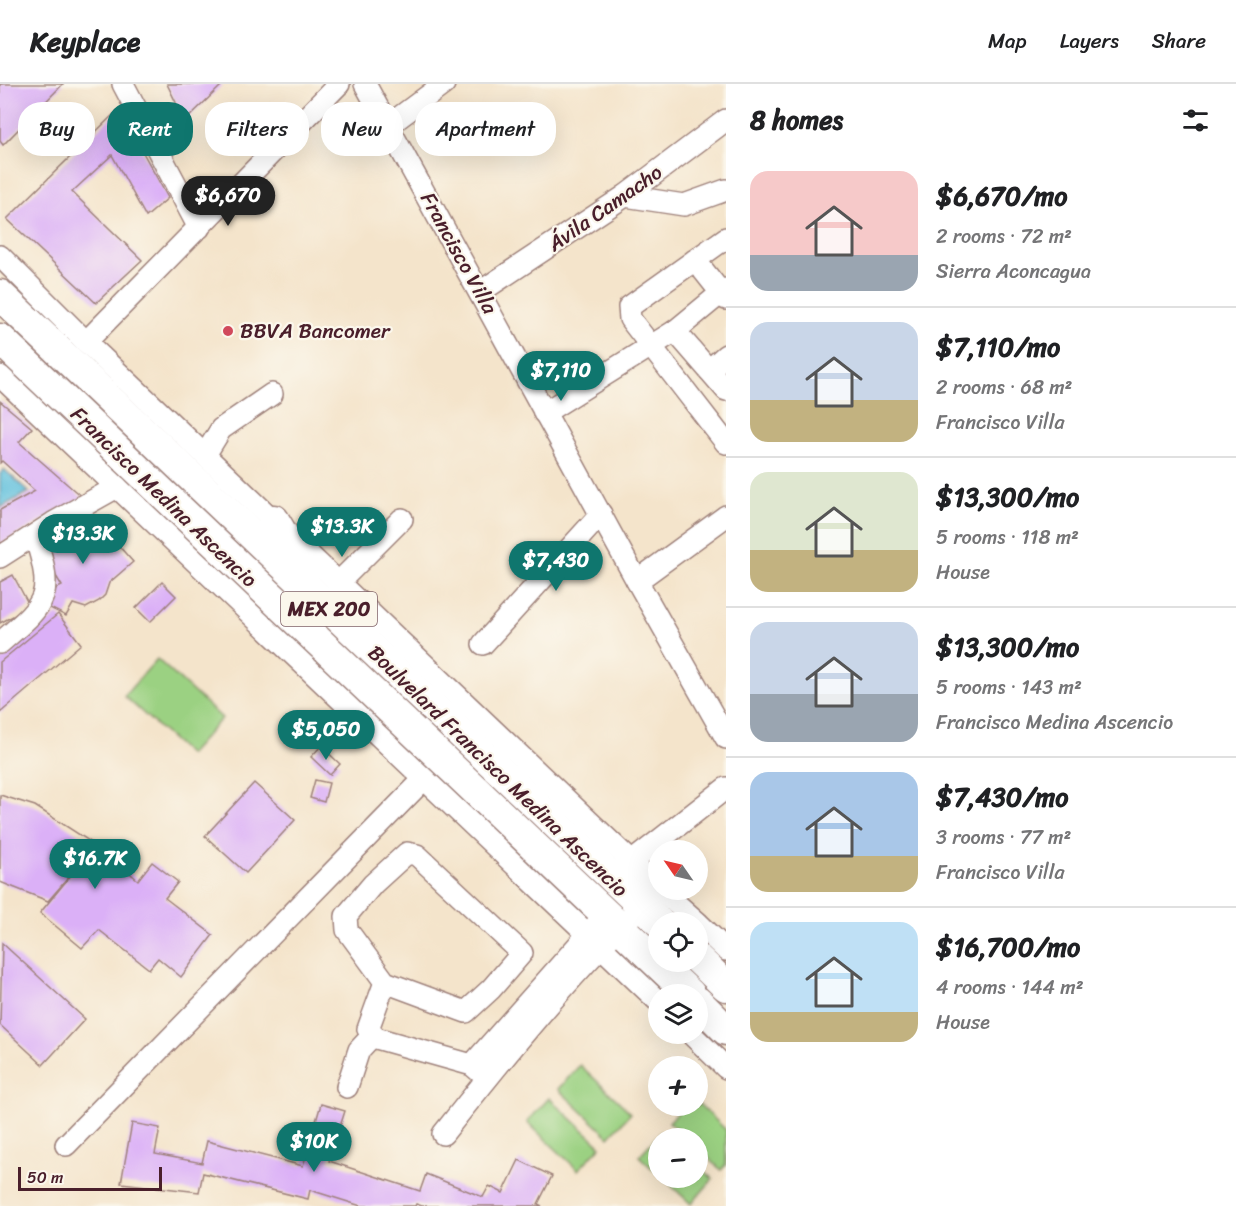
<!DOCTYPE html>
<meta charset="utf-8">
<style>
body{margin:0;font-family:Sriracha,sans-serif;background:#f2f2f2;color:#202124;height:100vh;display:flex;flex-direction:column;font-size:22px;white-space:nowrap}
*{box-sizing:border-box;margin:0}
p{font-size:20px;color:#757577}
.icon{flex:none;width:33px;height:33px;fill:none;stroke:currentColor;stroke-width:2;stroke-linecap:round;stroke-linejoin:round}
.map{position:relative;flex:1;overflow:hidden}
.panel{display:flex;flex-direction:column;background:#fff;width:510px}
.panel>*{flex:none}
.guide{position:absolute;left:18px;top:18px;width:570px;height:54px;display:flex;gap:12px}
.needle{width:39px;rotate:304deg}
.fabs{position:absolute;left:648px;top:756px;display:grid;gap:12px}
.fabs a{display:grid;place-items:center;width:60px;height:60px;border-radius:50%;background:#fff;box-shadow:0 6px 24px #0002;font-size:30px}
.scale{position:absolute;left:18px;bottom:15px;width:144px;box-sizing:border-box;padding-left:6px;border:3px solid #4a1f2b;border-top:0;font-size:16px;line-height:21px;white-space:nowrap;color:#4a1f2b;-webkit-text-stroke:4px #fbf7ec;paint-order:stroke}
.price{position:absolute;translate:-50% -51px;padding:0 14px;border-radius:21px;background:#0f766e;color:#fff;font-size:20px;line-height:39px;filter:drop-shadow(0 2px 3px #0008)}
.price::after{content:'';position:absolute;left:50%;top:36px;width:18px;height:14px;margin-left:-9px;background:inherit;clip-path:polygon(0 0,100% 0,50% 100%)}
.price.selected{background:#222;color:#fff}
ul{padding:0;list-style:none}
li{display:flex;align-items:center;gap:18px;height:150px;padding:0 24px}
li+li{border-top:2px solid #e0e0e0}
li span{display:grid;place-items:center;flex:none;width:168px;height:120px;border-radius:18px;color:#555}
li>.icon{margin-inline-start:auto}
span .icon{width:72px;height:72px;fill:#fffc;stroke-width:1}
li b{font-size:26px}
h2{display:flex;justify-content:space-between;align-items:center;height:72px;padding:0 24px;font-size:26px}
.tag{padding:0 21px;border-radius:24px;background:#fff;box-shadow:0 6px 24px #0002;font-size:21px;line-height:54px}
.tag.selected{background:#0f766e;color:#fff}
header{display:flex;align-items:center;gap:36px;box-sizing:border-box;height:84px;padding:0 30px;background:#fff;border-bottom:2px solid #e0e0e0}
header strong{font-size:28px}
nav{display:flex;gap:33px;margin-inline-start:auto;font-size:21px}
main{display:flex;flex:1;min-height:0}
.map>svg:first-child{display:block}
.green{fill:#9bd182;stroke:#727856;stroke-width:1.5}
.water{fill:#5fc0dd;stroke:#547084;stroke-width:1.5}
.building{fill:#dbb0f7}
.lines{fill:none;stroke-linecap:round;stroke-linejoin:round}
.minor-casing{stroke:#9f827b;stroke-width:24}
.highway-casing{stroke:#9f827b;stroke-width:33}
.minor{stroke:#fff;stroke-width:21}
.highway{stroke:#fff;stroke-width:30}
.poi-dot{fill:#d1495b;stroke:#fbf7ec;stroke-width:2}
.labels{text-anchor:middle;stroke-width:4.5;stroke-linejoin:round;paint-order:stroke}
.shield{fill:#fbf7ec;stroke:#7f6065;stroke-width:1.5}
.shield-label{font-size:20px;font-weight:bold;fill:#4a1f2b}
.street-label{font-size:21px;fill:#4a1f2b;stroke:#fbf7ec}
.poi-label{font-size:21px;fill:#4a1f2b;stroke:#fbf7ec;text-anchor:start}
</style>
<header>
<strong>Keyplace</strong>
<nav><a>Map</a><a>Layers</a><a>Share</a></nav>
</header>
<main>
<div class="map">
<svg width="726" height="1122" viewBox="0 0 726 1122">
<rect width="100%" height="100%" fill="#fbf7ec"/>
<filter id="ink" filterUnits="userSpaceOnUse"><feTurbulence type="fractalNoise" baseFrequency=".0167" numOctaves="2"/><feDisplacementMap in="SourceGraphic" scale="12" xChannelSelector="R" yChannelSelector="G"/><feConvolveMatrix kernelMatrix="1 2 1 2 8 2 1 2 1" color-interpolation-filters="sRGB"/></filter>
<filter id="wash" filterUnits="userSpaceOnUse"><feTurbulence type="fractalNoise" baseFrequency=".008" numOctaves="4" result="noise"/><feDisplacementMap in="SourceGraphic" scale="24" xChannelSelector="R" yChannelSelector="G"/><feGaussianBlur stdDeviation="1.35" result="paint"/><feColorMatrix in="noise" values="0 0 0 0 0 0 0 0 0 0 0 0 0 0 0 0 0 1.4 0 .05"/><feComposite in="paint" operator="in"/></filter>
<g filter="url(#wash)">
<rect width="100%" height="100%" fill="#f4e4cb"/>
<g class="green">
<path d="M157,575L222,634L189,671L124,612Z"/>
<path d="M580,981L631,1029L609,1053L558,1005Z"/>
<path d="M549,1014L601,1062L578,1086L527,1038Z"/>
<path d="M698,1019L726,1046V1081L721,1086L698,1064V1054H687L669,1038L685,1022H698Z"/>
<path d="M661,1048L669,1054H658V1090L639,1072Z"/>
<path d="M698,1081L713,1095L691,1120L663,1094H698Z"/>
</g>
<path class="water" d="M4,385L29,408L0,424V390Z"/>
<g id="blocks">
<g class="building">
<path d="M0,0H63L3,61L0,57Z"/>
<path d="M167,0H223L185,37Z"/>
<path d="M119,25L168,114L146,133L112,71L72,108L142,176L96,219L7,135Z"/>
<path d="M0,317L32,344L19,358L83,414L0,460V426L35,407L2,377L0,379Z"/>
<path d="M89,435L98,449L109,444L118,461L133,478L109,499L105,511L99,517L86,524L73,520L66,532L50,524L47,509L62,502L44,472L56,444Z"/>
<path d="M13,491L30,523L0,539V498Z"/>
<path d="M162,498L176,512L150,538L136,524Z"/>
<path d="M58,530L81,560L0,629V578Z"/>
<path d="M321,662L340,680L330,691L311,673Z"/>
<path d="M315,696L329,699L324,718L310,714Z"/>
<path d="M254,699L295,736L246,789L205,752Z"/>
<path d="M0,711L35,722L97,762L138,796L152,778L178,798L165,814L213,851L181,893L158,874L149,885L99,846L82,864L40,829L81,779L48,817L0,798Z"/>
<path d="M2,859L85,935L43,981L0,941Z"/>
<path d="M321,1020L345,1027L329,1077L420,1107L426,1090L483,1113L489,1102L503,1109L519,1076L552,1092L538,1120L542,1122H422L416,1120L415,1122H361L310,1106L308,1115L203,1089L199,1108L121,1099L132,1039L160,1044L155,1070L202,1079L207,1057L303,1082Z"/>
</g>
</g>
</g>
<g filter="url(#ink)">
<use href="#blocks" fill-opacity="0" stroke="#9f827b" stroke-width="1.5"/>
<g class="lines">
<defs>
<g id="minor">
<path d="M123,0L199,144"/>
<path d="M365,0L637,497L726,654"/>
<path d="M389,41L444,0"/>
<path d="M625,112L684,121L726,106"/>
<path d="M726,154L629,223L630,235L726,359"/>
<path d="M0,172L86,258L658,803"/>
<path d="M695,176L726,215"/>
<path d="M726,205L675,247L726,306"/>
<path d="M480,208L625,112L726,36"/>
<path d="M86,258L339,0"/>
<path d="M709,286L726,271"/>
<path d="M0,292L658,917"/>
<path d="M544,329L675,247"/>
<path d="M205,371L221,345L272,310"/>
<path d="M0,473L53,439L117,403"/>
<path d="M637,497L726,432"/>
<path d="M339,498L402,435"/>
<path d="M0,559C46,519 55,514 35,452"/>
<path d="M483,560L601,430"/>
<path d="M620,787L726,704"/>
<path d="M661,806L697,838"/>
<path d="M698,839L726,866"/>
<path d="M385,898L466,928L491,905L522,869L417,771L407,769L373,800L346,832L347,846L385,898L368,945L376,954L472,981L487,994"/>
<path d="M691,950L726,984"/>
<path d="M472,981L597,840"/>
<path d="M347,1003L359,966L372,952"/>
<path d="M443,1050C507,969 577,882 652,812"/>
<path d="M66,1061L424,695"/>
</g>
<g id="highway">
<path d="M0,211L659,838"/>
<path d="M0,255L690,910"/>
<path d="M274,436L305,488"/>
<path d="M698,875L726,902"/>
<path d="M698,918L726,946"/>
</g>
</defs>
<use href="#minor" class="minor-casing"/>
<use href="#highway" class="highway-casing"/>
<use href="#minor" class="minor"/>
<use href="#highway" class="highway"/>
</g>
</g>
<circle class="poi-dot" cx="228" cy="247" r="6"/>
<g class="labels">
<rect class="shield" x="281" y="508" width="96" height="34" rx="4.5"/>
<g class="shield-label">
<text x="329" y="532">MEX 200</text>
</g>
<g class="street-label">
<text transform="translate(605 124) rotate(-35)" y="7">Ávila Camacho</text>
<text transform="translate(459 169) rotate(61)" y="7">Francisco Villa</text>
<text transform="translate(164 413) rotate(44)" y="7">Francisco Medina Ascencio</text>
<text transform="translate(498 687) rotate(44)" y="7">Boulvelard Francisco Medina Ascencio</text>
</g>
<g class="poi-label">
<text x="240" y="254">BBVA Bancomer</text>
</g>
</g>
</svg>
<div class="fabs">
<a><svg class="needle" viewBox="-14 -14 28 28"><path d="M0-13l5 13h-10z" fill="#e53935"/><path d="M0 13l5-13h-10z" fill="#757577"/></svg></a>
<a><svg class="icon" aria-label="locate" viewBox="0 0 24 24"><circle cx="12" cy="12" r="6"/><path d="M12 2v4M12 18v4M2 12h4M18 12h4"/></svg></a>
<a><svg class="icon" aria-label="layers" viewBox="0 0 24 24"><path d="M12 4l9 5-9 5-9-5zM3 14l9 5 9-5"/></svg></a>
<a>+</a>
<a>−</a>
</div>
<div class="scale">50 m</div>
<b class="price selected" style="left:228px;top:143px">$6,670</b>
<b class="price" style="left:561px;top:318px">$7,110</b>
<b class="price" style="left:342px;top:474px">$13.3K</b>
<b class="price" style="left:83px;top:481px">$13.3K</b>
<b class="price" style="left:556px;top:508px">$7,430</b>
<b class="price" style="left:326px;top:677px">$5,050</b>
<b class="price" style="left:95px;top:806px">$16.7K</b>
<b class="price" style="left:314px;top:1089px">$10K</b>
<div class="guide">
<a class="tag">Buy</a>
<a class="tag selected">Rent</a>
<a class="tag">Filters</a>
<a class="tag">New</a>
<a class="tag">Apartment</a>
</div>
</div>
<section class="panel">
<h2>8 homes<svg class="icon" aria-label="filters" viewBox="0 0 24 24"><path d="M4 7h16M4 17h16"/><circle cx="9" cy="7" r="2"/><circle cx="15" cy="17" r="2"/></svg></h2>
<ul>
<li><span style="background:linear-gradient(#f6c9c9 70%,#9aa5b1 0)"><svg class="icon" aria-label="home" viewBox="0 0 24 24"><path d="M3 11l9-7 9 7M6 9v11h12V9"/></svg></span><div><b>$6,670/mo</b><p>2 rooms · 72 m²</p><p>Sierra Aconcagua</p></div></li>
<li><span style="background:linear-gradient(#c9d6e8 65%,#c2b280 0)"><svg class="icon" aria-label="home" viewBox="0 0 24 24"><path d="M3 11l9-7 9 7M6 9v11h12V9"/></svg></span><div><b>$7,110/mo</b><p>2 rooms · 68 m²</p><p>Francisco Villa</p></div></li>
<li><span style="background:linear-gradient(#dfe7d0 65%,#c2b280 0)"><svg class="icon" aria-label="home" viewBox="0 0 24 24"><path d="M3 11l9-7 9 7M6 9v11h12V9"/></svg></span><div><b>$13,300/mo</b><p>5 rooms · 118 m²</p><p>House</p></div></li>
<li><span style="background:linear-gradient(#c9d6e8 60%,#9aa5b1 0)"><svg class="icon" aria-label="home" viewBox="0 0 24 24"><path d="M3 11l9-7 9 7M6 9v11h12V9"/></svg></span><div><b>$13,300/mo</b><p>5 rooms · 143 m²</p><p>Francisco Medina Ascencio</p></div></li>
<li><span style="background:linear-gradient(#a9c7e8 70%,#c2b280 0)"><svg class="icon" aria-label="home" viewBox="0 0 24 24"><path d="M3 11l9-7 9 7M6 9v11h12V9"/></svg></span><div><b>$7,430/mo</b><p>3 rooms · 77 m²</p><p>Francisco Villa</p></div></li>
<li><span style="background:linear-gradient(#bfe0f5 75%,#c2b280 0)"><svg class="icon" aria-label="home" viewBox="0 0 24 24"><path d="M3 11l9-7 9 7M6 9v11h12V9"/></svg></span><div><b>$16,700/mo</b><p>4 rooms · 144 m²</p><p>House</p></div></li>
</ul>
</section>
</main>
